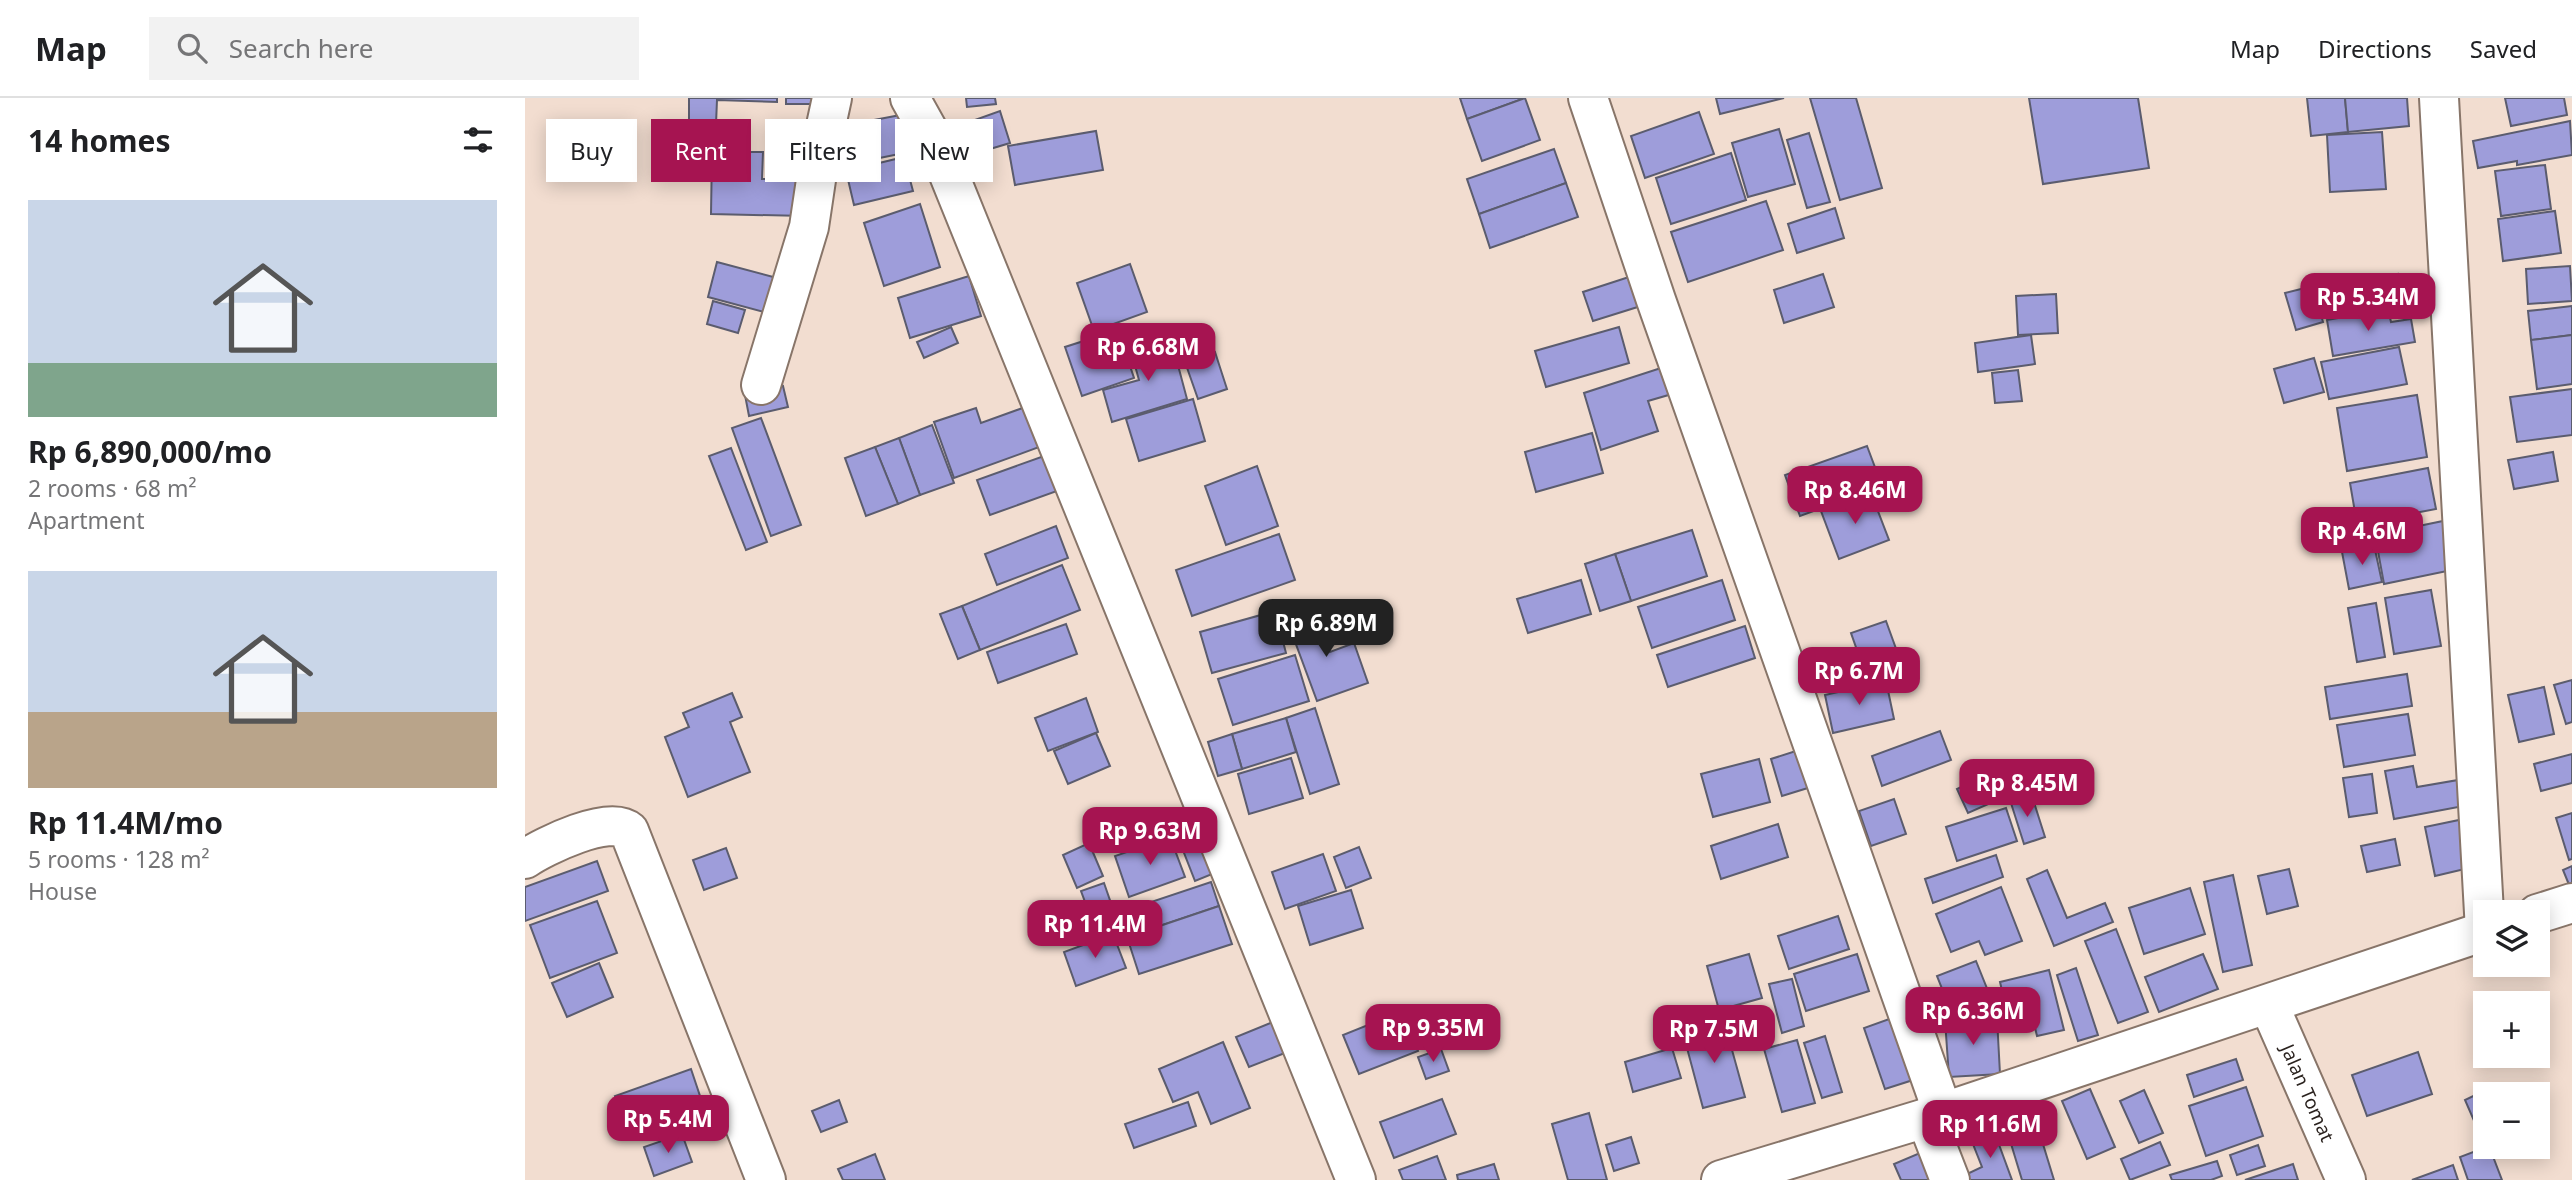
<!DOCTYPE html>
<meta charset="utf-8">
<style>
body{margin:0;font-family:"Noto Sans",sans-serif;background:#f2f2f2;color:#202124;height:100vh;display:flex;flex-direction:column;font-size:26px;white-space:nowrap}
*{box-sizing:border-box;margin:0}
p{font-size:23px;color:#757577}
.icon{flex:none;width:38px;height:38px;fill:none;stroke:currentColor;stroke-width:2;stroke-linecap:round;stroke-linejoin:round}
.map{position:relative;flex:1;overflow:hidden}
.sheet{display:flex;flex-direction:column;background:#fff;width:525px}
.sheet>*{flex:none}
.banner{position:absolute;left:21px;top:21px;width:665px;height:63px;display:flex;gap:14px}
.fabs{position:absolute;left:1948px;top:802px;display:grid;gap:14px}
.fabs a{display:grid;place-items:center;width:77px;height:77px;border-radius:0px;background:#fff;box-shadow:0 4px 18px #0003;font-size:35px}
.price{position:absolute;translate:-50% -60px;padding:0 16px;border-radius:14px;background:#a61451;color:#fff;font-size:23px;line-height:46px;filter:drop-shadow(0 2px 4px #0008)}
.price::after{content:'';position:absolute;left:50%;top:42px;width:21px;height:16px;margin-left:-10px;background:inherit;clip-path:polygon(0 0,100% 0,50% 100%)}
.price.active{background:#222;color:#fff}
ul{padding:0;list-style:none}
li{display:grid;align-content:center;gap:14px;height:371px;padding:0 28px}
li span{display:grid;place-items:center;height:217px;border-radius:0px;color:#555}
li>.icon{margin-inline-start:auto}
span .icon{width:126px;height:126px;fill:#fffc;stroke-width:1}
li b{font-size:30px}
h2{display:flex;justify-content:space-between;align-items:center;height:84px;padding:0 28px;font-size:30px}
.chip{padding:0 24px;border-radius:0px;background:#fff;box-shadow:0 4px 18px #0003;font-size:24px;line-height:63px}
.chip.active{background:#a61451;color:#fff}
header{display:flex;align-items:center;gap:42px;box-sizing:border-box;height:98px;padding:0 35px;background:#fff;border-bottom:2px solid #e0e0e0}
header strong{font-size:33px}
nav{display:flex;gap:38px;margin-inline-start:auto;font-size:24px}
.search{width:490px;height:63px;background:#f2f2f2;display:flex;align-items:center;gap:18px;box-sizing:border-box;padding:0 24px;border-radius:0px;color:#757577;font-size:26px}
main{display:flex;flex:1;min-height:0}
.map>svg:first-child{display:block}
.building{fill:#9e9dda;stroke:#5b5c6e;stroke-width:2}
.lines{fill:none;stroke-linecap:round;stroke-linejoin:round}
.minor-casing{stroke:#887569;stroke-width:42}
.minor{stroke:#fff;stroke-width:38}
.labels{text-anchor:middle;stroke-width:5;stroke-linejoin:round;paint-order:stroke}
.street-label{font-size:19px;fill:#2b231f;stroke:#fdebe0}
</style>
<header>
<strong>Map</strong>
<div class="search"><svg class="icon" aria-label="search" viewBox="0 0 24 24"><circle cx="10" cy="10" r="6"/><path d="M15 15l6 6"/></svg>Search here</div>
<nav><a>Map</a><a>Directions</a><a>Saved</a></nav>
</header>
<main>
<section class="sheet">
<h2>14 homes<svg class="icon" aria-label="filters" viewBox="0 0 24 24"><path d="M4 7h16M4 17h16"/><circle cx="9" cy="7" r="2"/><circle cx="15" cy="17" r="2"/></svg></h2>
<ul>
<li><span style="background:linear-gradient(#c9d6e8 75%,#7fa58c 0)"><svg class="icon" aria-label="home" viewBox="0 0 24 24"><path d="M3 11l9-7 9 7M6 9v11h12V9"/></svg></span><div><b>Rp 6,890,000/mo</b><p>2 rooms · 68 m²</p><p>Apartment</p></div></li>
<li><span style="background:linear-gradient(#c9d6e8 65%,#b9a48a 0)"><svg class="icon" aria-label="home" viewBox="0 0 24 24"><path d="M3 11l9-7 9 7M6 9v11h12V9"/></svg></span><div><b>Rp 11.4M/mo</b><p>5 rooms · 128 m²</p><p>House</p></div></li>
</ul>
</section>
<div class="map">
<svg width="2047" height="1082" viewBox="0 0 2047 1082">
<rect width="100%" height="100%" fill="#f2ddd0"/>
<g class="building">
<path d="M164,0H252V4L192,2L191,26L164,25Z"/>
<rect x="261" y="0" width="41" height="6"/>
<path d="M441,0H470L471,6L442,9Z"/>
<path d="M935,0H1000L942,21Z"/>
<path d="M1000,0L1015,42L957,63L942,21Z"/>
<path d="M1191,0H1259L1195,16Z"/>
<path d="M1285,0H1331L1357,90L1315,102Z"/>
<path d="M1504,0H1613L1624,70L1518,86Z"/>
<path d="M1782,0H1820L1823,34L1786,38Z"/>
<path d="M1820,0H1882L1884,28L1823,34Z"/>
<path d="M1980,0H2039L2042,17L1986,28Z"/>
<path d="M475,13L485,45L455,54L444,24Z"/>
<path d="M1174,14L1189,56L1120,80L1106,38Z"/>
<path d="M381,16L389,53L325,66L317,28Z"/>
<path d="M2045,23L2047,57L1992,67V63L1953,70L1948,43Z"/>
<path d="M1254,31L1270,86L1223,99L1207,45Z"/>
<path d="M571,33L578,72L490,87L483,48Z"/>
<path d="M1857,34L1861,91L1805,94L1802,37Z"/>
<path d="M1284,35L1305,104L1282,110L1262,42Z"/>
<path d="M1029,51L1041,85L954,116L942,81Z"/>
<path d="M187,54H238L237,81H280V118L186,116Z"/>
<path d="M1206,55L1221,102L1146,126L1131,80Z"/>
<path d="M379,59L388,93L329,107L321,73Z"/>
<path d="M2020,67L2026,111L1976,118L1970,73Z"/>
<path d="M1041,85L1053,119L965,150L954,116Z"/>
<path d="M1241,103L1258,152L1163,184L1146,134Z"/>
<path d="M395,106L415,169L359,188L339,125Z"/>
<path d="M1310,110L1319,140L1272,155L1263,126Z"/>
<path d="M2030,113L2036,155L1978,163L1973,121Z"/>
<path d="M192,164L252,180L243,215L183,199Z"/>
<path d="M605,166L622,214L569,233L552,185Z"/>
<path d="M2045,168L2047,203L2003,206L2001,171Z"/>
<path d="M1298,176L1309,209L1259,225L1249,192Z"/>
<path d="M1873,176L1878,205L1816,215L1811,186Z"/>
<path d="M1110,177L1119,207L1068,223L1058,194Z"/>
<path d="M444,178L456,218L385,240L373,200Z"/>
<path d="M1788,188L1798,224L1771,232L1760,195Z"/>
<path d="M1531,196L1533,235L1493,237L1491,198Z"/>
<path d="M188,203L220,212L213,235L182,226Z"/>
<path d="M2047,208V237L2006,242L2003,213Z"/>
<path d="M1863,211L1866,224L1886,221L1890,244L1808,258L1802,222Z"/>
<path d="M426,229L433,245L399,260L392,244Z"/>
<path d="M1094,229L1104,265L1021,289L1010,253Z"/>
<path d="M593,232L609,280L557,298L540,249Z"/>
<path d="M1506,237L1510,266L1453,274L1450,245Z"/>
<path d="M2047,237V286L2012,291L2006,242Z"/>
<path d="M646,241L662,301L587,324L578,292L614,282L606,253Z"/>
<path d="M1874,249L1882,286L1804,301L1796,264Z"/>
<path d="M690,254L702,291L673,301L660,264Z"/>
<path d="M1789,260L1799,294L1759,305L1749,271Z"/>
<path d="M1139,269L1147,296L1123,303L1133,333L1076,352L1059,295Z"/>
<path d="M1493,272L1497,303L1470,305L1467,275Z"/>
<path d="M258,288L263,309L224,318L220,297Z"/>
<path d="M2047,291V337L1992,344L1985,299Z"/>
<path d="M1892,297L1902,359L1822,373L1812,310Z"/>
<path d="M668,301L680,343L614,363L601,321Z"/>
<path d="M503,308L517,348L429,380L409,324L451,310L456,325Z"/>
<path d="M236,320L276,427L246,438L207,330Z"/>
<path d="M407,327L429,385L395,397L374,340Z"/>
<path d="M1067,335L1078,375L1011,394L1000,354Z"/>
<path d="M374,340L395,397L373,406L350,349Z"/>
<path d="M1342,348L1357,388L1275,418L1260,377Z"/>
<path d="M350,349L373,406L341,418L320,360Z"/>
<path d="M206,350L242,444L221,452L184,358Z"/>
<path d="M2028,354L2033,383L1989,391L1983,362Z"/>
<path d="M519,358L532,393L465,417L452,382Z"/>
<path d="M732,368L753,428L701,447L680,388Z"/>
<path d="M1903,370L1911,411L1832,426L1825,385Z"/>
<path d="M1346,395L1364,442L1314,461L1296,413Z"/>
<path d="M1918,423L1927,472L1859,486L1850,437Z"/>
<path d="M531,428L543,460L472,487L460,456Z"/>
<path d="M1167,432L1182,478L1106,503L1090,456Z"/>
<path d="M754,436L770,482L667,518L651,472Z"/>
<path d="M1849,447L1857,484L1824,491L1817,454Z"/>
<path d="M1090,456L1106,503L1075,513L1060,466Z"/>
<path d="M537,467L555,512L455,552L437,508Z"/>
<path d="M1056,482L1066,516L1003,535L992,501Z"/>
<path d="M1197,482L1210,522L1127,550L1113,509Z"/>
<path d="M1906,492L1916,548L1869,556L1860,500Z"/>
<path d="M1851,505L1860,559L1832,564L1823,510Z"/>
<path d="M437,508L455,552L433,561L415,516Z"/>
<path d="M790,512L805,554L829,545L843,585L792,603L762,522Z"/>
<path d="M750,513L761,555L687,575L675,534Z"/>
<path d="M1361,523L1374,559L1339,572L1326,535Z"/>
<path d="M541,526L552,556L473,585L462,554Z"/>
<path d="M1220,528L1230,560L1143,589L1132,557Z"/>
<path d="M770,557L784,603L708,627L693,581Z"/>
<path d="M1882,576L1887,608L1805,621L1800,589Z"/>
<path d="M2047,582V624L2041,626L2029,587Z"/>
<path d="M1361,583L1369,621L1308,635L1300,597Z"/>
<path d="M2019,589L2029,636L1994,644L1983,597Z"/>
<path d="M207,595L217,619L205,624L225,674L163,699L140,639L164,629L158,615Z"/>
<path d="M561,600L573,634L523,653L510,620Z"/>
<path d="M790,610L814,686L785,696L761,620Z"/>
<path d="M1883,616L1890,657L1819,669L1812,627Z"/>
<path d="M761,620L771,654L717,671L707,636Z"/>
<path d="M1415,633L1426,662L1357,688L1347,658Z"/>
<path d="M571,635L585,668L543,686L529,653Z"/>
<path d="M707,636L717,671L693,678L683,644Z"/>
<path d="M1274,652L1286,689L1257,698L1246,661Z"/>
<path d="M2047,656V685L2016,693L2009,666Z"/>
<path d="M766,660L778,700L724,716L713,676Z"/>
<path d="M1234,661L1245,704L1188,719L1176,676Z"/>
<path d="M1888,668L1892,689L1939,681L1944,707L1869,721L1860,673Z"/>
<path d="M1466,675L1477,700L1443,715L1432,691Z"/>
<path d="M1847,676L1852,715L1824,719L1818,680Z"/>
<path d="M1506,695L1520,739L1499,746L1485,702Z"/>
<path d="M1369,701L1381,736L1346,748L1334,713Z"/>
<path d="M1481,710L1492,743L1432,763L1421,729Z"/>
<path d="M2047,715V761L2044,762L2031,720Z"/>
<path d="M1934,722L1944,770L1910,778L1900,729Z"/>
<path d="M1253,726L1263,759L1196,781L1186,748Z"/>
<path d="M685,729L702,770L670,783L654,742Z"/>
<path d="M645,739L660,779L604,799L590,758Z"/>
<path d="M1870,741L1875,767L1842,774L1836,748Z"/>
<path d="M564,745L578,778L552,790L538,757Z"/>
<path d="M834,749L846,780L821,790L809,759Z"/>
<path d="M201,750L212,780L179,792L168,762Z"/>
<path d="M798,756L811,793L760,811L747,774Z"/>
<path d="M1471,757L1478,779L1408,805L1400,781Z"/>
<path d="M72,763L83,793L0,823V789Z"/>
<path d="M2047,768V794L2038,772Z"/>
<path d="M1764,771L1773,808L1742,816L1733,778Z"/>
<path d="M1522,772L1542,820L1580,805L1588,824L1529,848L1502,781Z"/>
<path d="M1708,777L1727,867L1698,874L1679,784Z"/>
<path d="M686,784L694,808L602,839L593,815Z"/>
<path d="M579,785L588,811L566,820L556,793Z"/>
<path d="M1476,789L1497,843L1460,857L1454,843L1426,854L1411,816Z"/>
<path d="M1665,790L1680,836L1619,856L1604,810Z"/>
<path d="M826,792L838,830L785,847L773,808Z"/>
<path d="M72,803L92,855L25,880L5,827Z"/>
<path d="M694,808L707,846L614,876L602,839Z"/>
<path d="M1313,818L1324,851L1264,871L1253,838Z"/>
<path d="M1591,831L1623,914L1593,925L1560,843Z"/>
<path d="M588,836L601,870L551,888L539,854Z"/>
<path d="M1224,856L1237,900L1194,912L1182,868Z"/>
<path d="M1332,856L1344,893L1281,913L1269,876Z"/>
<path d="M1678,856L1693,891L1634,914L1620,879Z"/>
<path d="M1451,863L1465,898L1426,913L1412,878Z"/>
<path d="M74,865L88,899L42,919L27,885Z"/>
<path d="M1551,870L1573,937L1553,943L1532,877Z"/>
<path d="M1524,872L1539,932L1512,938L1507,917L1484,922L1475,884Z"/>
<path d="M1267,881L1279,928L1257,935L1244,886Z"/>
<path d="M878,913L893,953L834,976L818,937Z"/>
<path d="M1367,920L1388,982L1360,991L1339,930Z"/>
<path d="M1472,920L1475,976L1424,979L1420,922Z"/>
<path d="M753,922L765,953L724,969L711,939Z"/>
<path d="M1199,923L1220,999L1178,1010L1158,935Z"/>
<path d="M1300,938L1317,994L1297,1000L1279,945Z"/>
<path d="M1272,942L1290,1005L1257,1014L1239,951Z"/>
<path d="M698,944L725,1010L686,1026L673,994L648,1004L634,971Z"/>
<path d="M1147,950L1156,980L1108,994L1100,964Z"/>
<path d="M916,951L924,973L901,981L893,959Z"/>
<path d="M1893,954L1907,996L1842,1018L1827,977Z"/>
<path d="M1711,961L1718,982L1669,999L1662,977Z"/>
<path d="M166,971L177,1004L102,1031L90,998Z"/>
<path d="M1973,986L1977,996H1960V1021L1950,1025L1940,1002Z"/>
<path d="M1721,989L1738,1038L1681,1058L1664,1008Z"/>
<path d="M1565,991L1590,1049L1562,1061L1537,1003Z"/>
<path d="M1619,992L1638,1035L1614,1045L1595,1003Z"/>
<path d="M917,1001L931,1036L869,1060L855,1024Z"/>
<path d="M314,1002L322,1024L296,1034L287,1013Z"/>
<path d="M663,1004L671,1028L609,1050L600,1026Z"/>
<path d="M1506,1007L1529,1082H1497L1477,1016Z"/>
<path d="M1064,1015L1082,1082H1043L1027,1026Z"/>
<path d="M1469,1033L1487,1082H1444L1442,1076L1457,1069L1446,1041Z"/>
<path d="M157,1036L167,1064L129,1078L119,1049Z"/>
<path d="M1106,1039L1114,1065L1089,1073L1081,1047Z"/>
<path d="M1635,1044L1645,1067L1605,1082L1596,1061Z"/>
<path d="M1733,1047L1740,1068L1712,1077L1705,1057Z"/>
<path d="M1964,1048L1977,1082H1943L1935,1059Z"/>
<path d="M1402,1052L1415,1082H1376L1369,1066Z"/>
<path d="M350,1056L360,1082H318L313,1071Z"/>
<path d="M912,1058L921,1082H878L874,1072Z"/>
<path d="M1692,1063L1697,1078L1686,1082H1647L1645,1077Z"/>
<path d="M969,1066L974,1082H933L932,1077Z"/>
<path d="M1768,1066L1773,1082H1720Z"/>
<path d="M1928,1067L1933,1082H1887Z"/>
</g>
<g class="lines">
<defs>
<g id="minor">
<path d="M385,0L414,52L831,1082"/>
<path d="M1063,0L1131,202L1418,1015"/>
<path d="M1914,0L1960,833"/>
<path d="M236,287L284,129L295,55L307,0"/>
<path d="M0,761C19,748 85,716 104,733L241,1082"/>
<path d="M2012,816L2047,805"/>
<path id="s1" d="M1744,907L1821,1082"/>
<path d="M1401,1020L1425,1082"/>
<path d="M1196,1082L1401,1020L1960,833"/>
</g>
</defs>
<use href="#minor" class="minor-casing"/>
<use href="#minor" class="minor"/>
</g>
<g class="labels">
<g class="street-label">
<text dy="7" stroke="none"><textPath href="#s1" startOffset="96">Jalan Tomat</textPath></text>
</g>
</g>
</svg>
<div class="fabs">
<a><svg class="icon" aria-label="layers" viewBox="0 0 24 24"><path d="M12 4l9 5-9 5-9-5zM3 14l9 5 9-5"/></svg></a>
<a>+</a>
<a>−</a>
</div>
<b class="price" style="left:1843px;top:235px">Rp 5.34M</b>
<b class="price" style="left:623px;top:285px">Rp 6.68M</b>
<b class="price" style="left:1330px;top:428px">Rp 8.46M</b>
<b class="price" style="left:1837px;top:469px">Rp 4.6M</b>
<b class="price active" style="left:801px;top:561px">Rp 6.89M</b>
<b class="price" style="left:1334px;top:609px">Rp 6.7M</b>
<b class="price" style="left:1502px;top:721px">Rp 8.45M</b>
<b class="price" style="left:625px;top:769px">Rp 9.63M</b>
<b class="price" style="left:570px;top:862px">Rp 11.4M</b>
<b class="price" style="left:1448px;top:949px">Rp 6.36M</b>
<b class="price" style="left:908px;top:966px">Rp 9.35M</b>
<b class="price" style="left:1189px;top:967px">Rp 7.5M</b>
<b class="price" style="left:143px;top:1057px">Rp 5.4M</b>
<b class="price" style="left:1465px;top:1062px">Rp 11.6M</b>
<div class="banner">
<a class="chip">Buy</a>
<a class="chip active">Rent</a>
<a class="chip">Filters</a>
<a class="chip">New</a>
</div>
</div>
</main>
